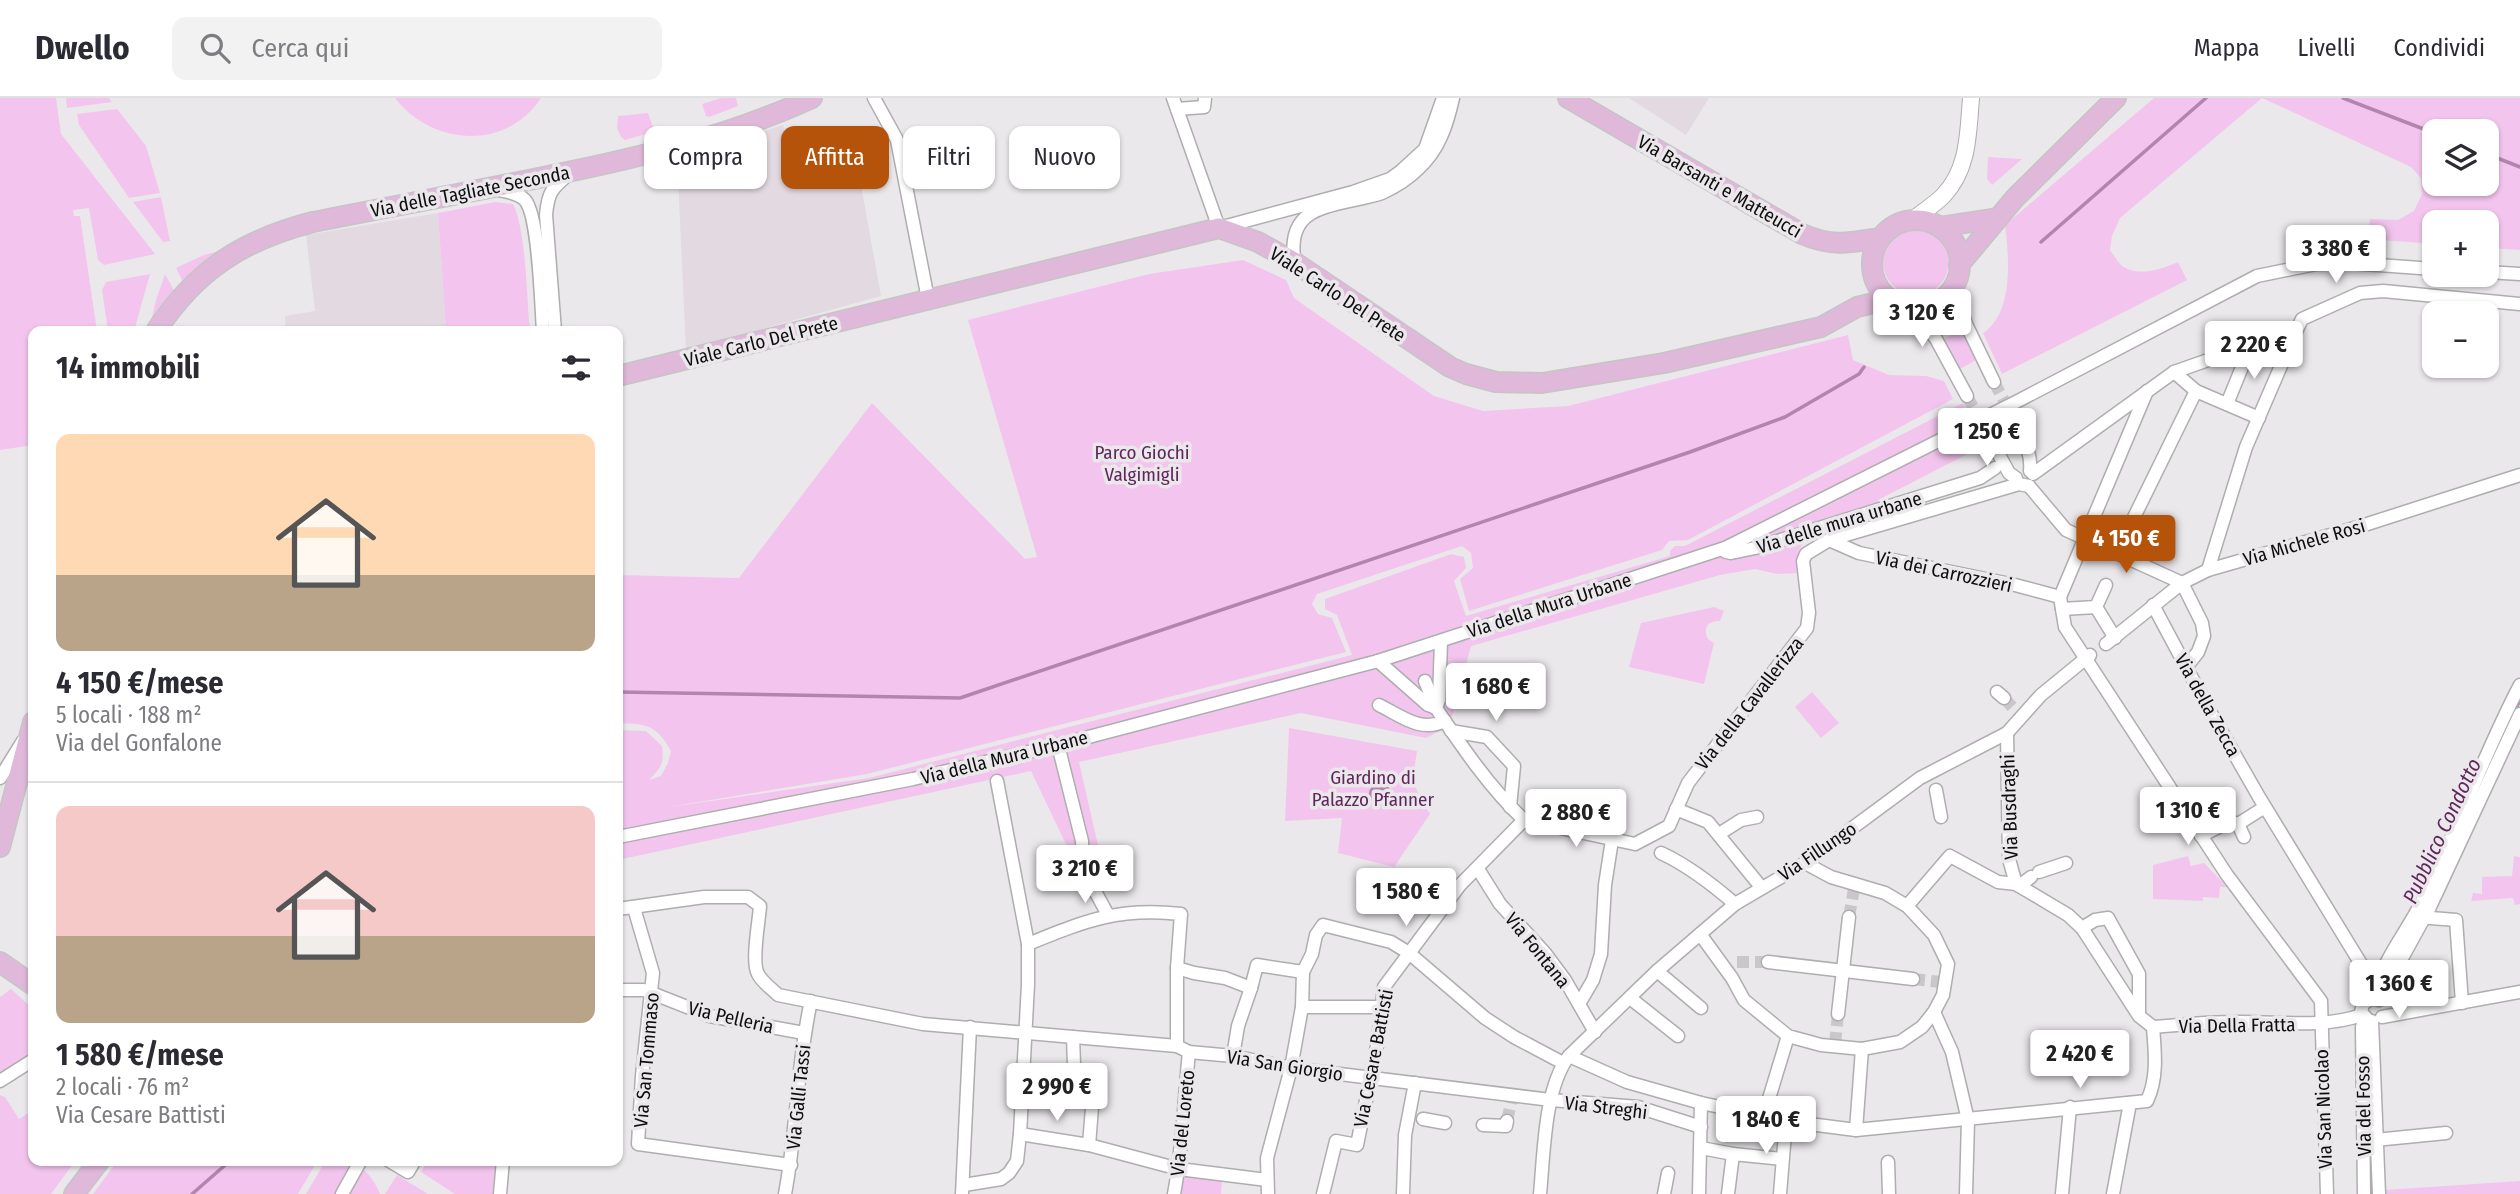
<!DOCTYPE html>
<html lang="it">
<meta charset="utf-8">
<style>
body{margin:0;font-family:"Fira Sans Condensed",sans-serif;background:#f2f2f3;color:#2b2b33;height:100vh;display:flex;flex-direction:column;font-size:26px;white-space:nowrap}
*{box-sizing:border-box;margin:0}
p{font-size:23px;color:#7c7c81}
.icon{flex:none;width:38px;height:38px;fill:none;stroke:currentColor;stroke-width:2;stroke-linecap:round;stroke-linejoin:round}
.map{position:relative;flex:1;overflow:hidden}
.details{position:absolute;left:28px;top:228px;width:595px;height:840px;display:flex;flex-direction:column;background:#fff;border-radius:14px;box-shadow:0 2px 5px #0004}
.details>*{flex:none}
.top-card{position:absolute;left:644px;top:28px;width:665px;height:63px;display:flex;gap:14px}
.fabs{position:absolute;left:2422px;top:21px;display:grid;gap:14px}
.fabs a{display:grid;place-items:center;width:77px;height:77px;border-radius:14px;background:#fff;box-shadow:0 2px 5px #0004;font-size:35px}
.price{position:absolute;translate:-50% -60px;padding:0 16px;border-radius:7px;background:#fff;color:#222;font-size:23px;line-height:46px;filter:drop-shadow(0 2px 4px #0008)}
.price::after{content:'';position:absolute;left:50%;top:42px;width:21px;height:16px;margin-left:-10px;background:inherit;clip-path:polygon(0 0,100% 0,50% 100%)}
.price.active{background:#b45309;color:#fff}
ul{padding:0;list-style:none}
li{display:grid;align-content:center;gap:14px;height:371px;padding:0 28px}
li+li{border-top:2px solid #e1e1e2}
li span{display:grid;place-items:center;height:217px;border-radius:14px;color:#555}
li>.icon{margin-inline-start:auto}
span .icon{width:126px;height:126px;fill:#fffc;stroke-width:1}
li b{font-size:30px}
h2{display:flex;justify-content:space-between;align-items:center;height:84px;padding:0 28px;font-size:30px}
.pill{padding:0 24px;border-radius:14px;background:#fff;box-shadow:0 2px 5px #0004;font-size:24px;line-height:63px}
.pill.active{background:#b45309;color:#fff}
header{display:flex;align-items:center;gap:42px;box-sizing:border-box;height:98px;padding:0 35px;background:#fff;border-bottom:2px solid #e1e1e2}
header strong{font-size:33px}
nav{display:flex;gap:38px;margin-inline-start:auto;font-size:24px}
.search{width:490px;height:63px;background:#f2f2f3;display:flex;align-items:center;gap:18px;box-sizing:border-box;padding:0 24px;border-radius:14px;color:#7c7c81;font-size:26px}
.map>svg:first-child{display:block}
.built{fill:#e2d9e1}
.green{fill:#f3c5ee;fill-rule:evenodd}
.water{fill:#b385ae}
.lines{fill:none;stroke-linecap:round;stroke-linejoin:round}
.stream{stroke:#b385ae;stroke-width:3.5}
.street-tunnel{stroke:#cac7ca;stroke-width:12;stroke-dasharray:12 6;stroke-linecap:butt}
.street-casing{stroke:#afadaf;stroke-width:15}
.secondary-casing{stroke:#afadaf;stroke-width:18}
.primary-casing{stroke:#c5c5c5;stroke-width:22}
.street{stroke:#fff;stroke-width:12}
.secondary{stroke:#fff;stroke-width:16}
.primary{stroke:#dfb8da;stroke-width:19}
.labels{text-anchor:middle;stroke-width:7;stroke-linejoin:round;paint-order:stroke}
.street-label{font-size:19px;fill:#0f0e0f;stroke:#ebe8eb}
.park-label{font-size:19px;fill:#60275c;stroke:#ebe8eb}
.water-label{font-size:21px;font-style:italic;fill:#60275c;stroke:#ebe8eb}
</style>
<header>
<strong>Dwello</strong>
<div class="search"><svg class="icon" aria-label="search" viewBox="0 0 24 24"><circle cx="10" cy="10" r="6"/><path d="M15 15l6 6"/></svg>Cerca qui</div>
<nav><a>Mappa</a><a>Livelli</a><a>Condividi</a></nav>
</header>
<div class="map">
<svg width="2520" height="1096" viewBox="0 0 2520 1096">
<rect width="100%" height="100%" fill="#ebe8eb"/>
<g class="built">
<path d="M1629,0H1709L1686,37Z"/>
<path d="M783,27L789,64L855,54L881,198L686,252L678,80L670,63Z"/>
<path d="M438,115L446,233H286L285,218L315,213L306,137Z"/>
</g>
<g class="green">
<path d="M0,0H56L61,36L155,156L104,167L98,162L89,110L73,112L74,118H80L97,233H33V347L0,352Z"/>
<path d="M66,0H109L112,4L67,10Z"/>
<path d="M395,0H541C506,53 432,48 395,0Z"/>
<path d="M721,0H736L738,8L709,19L706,18L702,6Z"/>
<path d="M2154,0H2262L2120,120L2112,138L2110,152C2113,156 2117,163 2121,167C2137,180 2162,171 2178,164L2187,182L2002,276L1983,235C2014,215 2009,159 2005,127Z"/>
<path d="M2262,0H2520V152L2487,150V124H2434V146L2368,141L2370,121L2398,122L2414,113L2422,96L2421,80L2411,69ZM2487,33V86H2434V33Z"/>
<path d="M117,11L146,48L160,95L129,100L79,27L77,16Z"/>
<path d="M648,15L653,29L652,34L625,42L621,39L617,30L618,18Z"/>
<path d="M1988,59L2022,61L1992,87L1987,81Z"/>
<path d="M161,99L170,143L163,144L133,104Z"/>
<path d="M495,104L513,106C526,130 527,203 530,233H446L438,115Z"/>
<circle cx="1916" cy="164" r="33"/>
<path d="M223,152L185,188L176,170L204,157Z"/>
<path d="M1243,162L1286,182L1294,200L1434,298L1483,313L1568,308L1848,237L1853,262L1889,277L1926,278L1944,283L1953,301L1688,442L1669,443L1662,452L1469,513L1460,481L1473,470L1471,455L1462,448L1317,496L1312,506L1318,516L1332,520L1346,554L867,676L669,709L869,680L1352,557L1337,517L1325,511V501L1451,456L1464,459L1466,470L1454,483L1466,518L1670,458V453L1675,448H1685L1963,305L1981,338V349L1878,402L1883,418L1805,444C1795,454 1797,462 1798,475L1777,476L1755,471L1720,477L1471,548L1453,616L1442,632L1426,640L1301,615L1079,664L1100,756L1073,761L1031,673L618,762V632L646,633L662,648C665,665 660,671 649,682L661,678L668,665L671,653C656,626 646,626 618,625V477L739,480L872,305L1025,461L1037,459L968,222L1149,176Z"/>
<path d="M150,176L134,233H108L102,192L106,184Z"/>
<path d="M165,176L176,196L149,233L156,202Z"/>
<path d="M1954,203L1960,224L1937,235L1926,218L1941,212Z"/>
<path d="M1964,231L1978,261L1960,271L1943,241Z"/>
<path d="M1714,509L1724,513L1720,523C1707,523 1703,530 1708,541L1714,545L1704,586L1629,569L1641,525Z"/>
<path d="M1812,594L1839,625L1821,640L1795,609Z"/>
<path d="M1289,630L1417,653C1412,683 1413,691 1430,716L1394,769L1338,755L1342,720L1285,723Z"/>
<path d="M2188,758L2191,768L2204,765L2227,789H2220L2219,800L2203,799V803L2153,801V767Z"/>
<path d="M2514,758L2520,759V806L2515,807L2513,800L2471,803L2473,795L2482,796V779L2512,778Z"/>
<path d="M11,891L33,911V954L0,974V899Z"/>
<path d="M0,997L5,999L19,1021L33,1012V1062H76L51,1096H0Z"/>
<path d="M118,1062H318L298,1096H93Z"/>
<path d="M326,1062C355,1062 369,1070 380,1096H306Z"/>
<path d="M428,1062H497L494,1096H455L421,1074Z"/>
<path d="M1183,1076L1222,1081L1221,1096H1180Z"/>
<path d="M397,1077L428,1096H385Z"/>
<path d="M2520,1083V1096H2384V1092Z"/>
</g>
<circle class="water" cx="1380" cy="696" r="11"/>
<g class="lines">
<g class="stream">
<path d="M2343,0L2434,35"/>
<path d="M2487,56L2520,69"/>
<path d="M2041,144L2206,0"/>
<path d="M618,594L960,600L1690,354L1785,319L1859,276L1864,269"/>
<path d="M2486,673L2520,602"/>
<path d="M2370,1085L2371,1096"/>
<path d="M192,1096L231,1062"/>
</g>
<g class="street-tunnel">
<path d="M1994,284L2014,321"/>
<path d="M1967,298L1987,335"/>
<path d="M2004,600L2016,613"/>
<path d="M1849,819L1854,791"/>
<path d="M1737,864H1768"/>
<path d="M1913,881L1941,884"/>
<path d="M1835,946L1838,916"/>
<path d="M1507,1023L1512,1000"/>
</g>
<defs>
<g id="street">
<path d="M874,0L897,42L928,201"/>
<path d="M1173,0L1219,130L1353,94L1390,81L1401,73L1425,51L1443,0"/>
<path d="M1177,11L1204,9L1205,0"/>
<path d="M499,92C508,94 518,95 525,102C539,118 541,207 543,233"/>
<path d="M1294,164C1293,150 1292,135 1302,123C1316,105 1360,103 1382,95C1395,89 1408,81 1418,71C1439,52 1447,27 1453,0"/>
<path d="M2487,174L2520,176"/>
<path d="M1954,185L1966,226L1994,284"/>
<path d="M1912,209L1936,241L1967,298"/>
<path d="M555,233L546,117C548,94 552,90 569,76"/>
<path d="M2174,274L2196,293L2259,320"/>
<path d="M2147,293L2060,499L2065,529L2227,777L2321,903L2327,1096"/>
<path d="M2227,306L2251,247"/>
<path d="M2014,321C2022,339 2032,353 2030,373"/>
<path d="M1987,335L2009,375L2016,380"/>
<path d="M2033,376L2174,274L2251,247L2293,240L2302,221L2360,195L2383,193L2520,206"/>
<path d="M2029,388L2066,432L2182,485L2202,525L2204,538L2198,554L2187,568"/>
<path d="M1829,442L1859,455L2015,487L2060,499"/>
<path d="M1725,450L1726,454L1731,455L1755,450L1980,380L1995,370"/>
<path d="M2117,454L2196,293"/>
<path d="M2208,472L2246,349L2293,240"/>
<path d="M2153,507L2208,610L2259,699L2361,866L2377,884"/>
<path d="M2096,509L2115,540"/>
<path d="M2062,511L2096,509L2106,487"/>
<path d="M1441,543L1439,602L1436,610C1462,649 1490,690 1524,722"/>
<path d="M2106,546L2182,485L2208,472L2358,429L2520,377"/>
<path d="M1378,563L1428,607L1436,610"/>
<path d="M1425,583L1436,610"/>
<path d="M1997,594L2004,600"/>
<path d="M1379,607C1401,618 1421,635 1445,623"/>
<path d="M1451,633L1487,639L1514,668L1510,709"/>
<path d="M2007,635L2009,761L2016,786L2068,817L2082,830"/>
<path d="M1058,647L1082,743L1083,771L1108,817"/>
<path d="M0,680L23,643"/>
<path d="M1936,692L1941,719"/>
<path d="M1676,711L1708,724L1761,789"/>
<path d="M1524,722L1635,746L1669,728L1688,685L1807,530L1809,515L1803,463L1806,456L1829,442L2019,386L2029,388"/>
<path d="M2238,726L2244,739"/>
<path d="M1719,736L1741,722L1757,719"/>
<path d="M2201,738L2230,723L2238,726L2265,709"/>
<path d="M618,739L913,681L1058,647L1378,563L1725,450L2016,304L2257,178L2316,166L2350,165L2434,171"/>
<path d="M1661,755C1689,768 1712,786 1735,806"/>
<path d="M1478,771L1500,806L1545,855L1565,882L1595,934"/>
<path d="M2039,774L2066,765"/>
<path d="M2019,788L2031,779"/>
<path d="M1907,808L1950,758L1998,784L2016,786"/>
<path d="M634,810L653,875L642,978L638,1046L791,1067"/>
<path d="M618,811L704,799H748L760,808C759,824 751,864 758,876C762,884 772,891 778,897L923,926L1177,948L1189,954L1233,958L1291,970L1551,1002L1638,1009L1701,1029"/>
<path d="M2418,819L2456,822L2462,905"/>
<path d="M1700,836L1732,880L1744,902L1788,938L1821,947L1862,951L1900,944L1922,929L1934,914L1943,897L1948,866L1934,837L1907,808L1885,795L1831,779L1805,765"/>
<path d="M1028,846C1085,823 1118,809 1181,816L1177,870V948"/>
<path d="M1768,864L1913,881"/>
<path d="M1177,870L1194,875L1225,880L1251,890L1257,867L1303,874"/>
<path d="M1657,873L1701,910"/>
<path d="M618,892H644L710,918L804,935"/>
<path d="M1630,900L1678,938"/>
<path d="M2375,900C2379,867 2404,838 2419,809C2456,736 2482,659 2520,587"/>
<path d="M2379,902L2429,811L2520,616"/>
<path d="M1579,906L1593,882L1601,856L1605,787L1612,742"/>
<path d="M1302,909H1381"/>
<path d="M1934,914L1952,954L1968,1022L1966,1096"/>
<path d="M1838,916L1849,819"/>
<path d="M2139,918V876L2108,820L2095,822L2082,830L2139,918L2153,929"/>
<path d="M2382,919L2520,894"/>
<path d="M2368,922L2361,914L2363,906L2372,900L2379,902"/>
<path d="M2372,923L2379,1096"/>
<path d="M2153,929C2180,927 2207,924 2234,924C2278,923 2320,931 2362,917"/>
<path d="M1073,939L1074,967L1093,997L1089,1047"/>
<path d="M1233,958L1238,928L1251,890"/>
<path d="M1569,958L1627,984L1701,1005L1786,1023L1856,1032L2147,1003C2158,980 2155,954 2153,929"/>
<path d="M0,983L33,962"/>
<path d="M1764,1017L1788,938"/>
<path d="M1423,1021L1445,1025"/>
<path d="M1483,1027L1506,1028L1507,1023"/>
<path d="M1856,1032L1862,951"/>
<path d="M1020,1036L1089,1047L1179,1071L1267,1082"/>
<path d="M2375,1042L2446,1035"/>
<path d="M1701,1050L1733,1056"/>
<path d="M388,1062L408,1074L415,1062"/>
<path d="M1888,1064L1889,1096"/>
<path d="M964,1087L1001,1081L1009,1075L1017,1063L1020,1036L1028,886V846L997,683"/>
<path d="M342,1096L361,1062"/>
<path d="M500,1096L503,1062"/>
<path d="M785,1096C797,1032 797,966 811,903"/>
<path d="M962,1096L970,929"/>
<path d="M1174,1096C1183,1049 1184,1001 1189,954"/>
<path d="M1268,1096L1267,1060L1291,970L1302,909L1303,874L1312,856L1316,837L1323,827L1391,844L1409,855L1485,920L1514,939L1563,965"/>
<path d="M1323,1096L1336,1043L1357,1047L1378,943L1384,889L1460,787L1524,722"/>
<path d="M1403,1096L1405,1037L1415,985"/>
<path d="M1540,1096C1544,1056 1544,990 1569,958L1657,873L1735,806L1805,765L1920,680L2007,635L2041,597L2090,557"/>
<path d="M1664,1096L1668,1075"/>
<path d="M1699,1096L1701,1005"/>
<path d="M1728,1096L1733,1056L1782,1061"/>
<path d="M1780,1096L1786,1023"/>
<path d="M2062,1096L2070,1009"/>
<path d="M2113,1096L2130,1005"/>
<path d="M2364,1096L2362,929L2365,920"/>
</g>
<path id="secondary" d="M1913,122C1922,114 1934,107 1943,98C1969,71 1968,35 1971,0"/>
<g id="primary">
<path d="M1568,0L1802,136C1832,149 1849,145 1880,140"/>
<circle cx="1916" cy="166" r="44"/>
<path d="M1939,129L1998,120"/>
<path d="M1959,167L2015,100L2116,0"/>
<path d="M156,233C196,172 243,142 313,124C393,108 473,94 553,77C642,59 729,38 812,0"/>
<path d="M618,278L1219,130L1258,144L1294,164L1450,269L1466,276L1496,284L1542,285L1664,265L1821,229L1857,209L1890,201"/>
<path d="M0,749L33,624"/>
<path d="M0,864L33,887"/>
<path d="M74,1096L100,1062"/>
</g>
</defs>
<use href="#street" class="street-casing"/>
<use href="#secondary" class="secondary-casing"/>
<use href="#primary" class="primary-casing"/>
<use href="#street" class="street"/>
<use href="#secondary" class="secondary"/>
<use href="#primary" class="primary"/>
</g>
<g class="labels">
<g class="street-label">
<text transform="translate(1720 88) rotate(30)" y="7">Via Barsanti e Matteucci</text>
<text transform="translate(470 93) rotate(-11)" y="7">Via delle Tagliate Seconda</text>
<text transform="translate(1338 196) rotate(33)" y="7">Viale Carlo Del Prete</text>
<text transform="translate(761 243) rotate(-14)" y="7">Viale Carlo Del Prete</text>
<text transform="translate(1839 424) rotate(-17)" y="7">Via delle mura urbane</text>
<text transform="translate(2304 444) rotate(-16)" y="7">Via Michele Rosi</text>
<text transform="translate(1944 473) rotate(12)" y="7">Via dei Carrozzieri</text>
<text transform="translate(1549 507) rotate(-18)" y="7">Via della Mura Urbane</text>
<text transform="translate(1749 605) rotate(-52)" y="7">Via della Cavallerizza</text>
<text transform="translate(2208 607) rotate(61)" y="7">Via della Zecca</text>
<text transform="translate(1004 659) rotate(-14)" y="7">Via della Mura Urbane</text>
<text transform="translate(2009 709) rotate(-92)" y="7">Via Busdraghi</text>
<text transform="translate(1817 753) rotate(-34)" y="7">Via Fillungo</text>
<text transform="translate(1538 852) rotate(51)" y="7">Via Fontana</text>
<text transform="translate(731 919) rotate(13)" y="7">Via Pelleria</text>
<text transform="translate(2237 927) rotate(-1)" y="7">Via Della Fratta</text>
<text transform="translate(1373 960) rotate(-79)" y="7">Via Cesare Battisti</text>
<text transform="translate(646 962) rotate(-85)" y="7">Via San Tommaso</text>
<text transform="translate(1285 967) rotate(9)" y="7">Via San Giorgio</text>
<text transform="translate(798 999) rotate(-84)" y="7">Via Galli Tassi</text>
<text transform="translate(2363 1008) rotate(-91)" y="7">Via del Fosso</text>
<text transform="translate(1606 1009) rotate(7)" y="7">Via Streghi</text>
<text transform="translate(2323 1011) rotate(-92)" y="7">Via San Nicolao</text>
<text transform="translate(1182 1025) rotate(-84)" y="7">Via del Loreto</text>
</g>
<g class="park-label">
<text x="1142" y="361">Parco Giochi<tspan x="1142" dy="22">Valgimigli</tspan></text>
<text x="1373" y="686">Giardino di<tspan x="1373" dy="22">Palazzo Pfanner</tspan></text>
</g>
<g class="water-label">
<text transform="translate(2442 733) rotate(-65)" y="7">Pubblico Condotto</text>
</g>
</g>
</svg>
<div class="fabs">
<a><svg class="icon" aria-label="layers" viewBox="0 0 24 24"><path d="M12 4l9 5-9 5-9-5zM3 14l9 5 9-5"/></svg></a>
<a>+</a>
<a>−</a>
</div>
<b class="price" style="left:2336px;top:187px">3 380 €</b>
<b class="price" style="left:1922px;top:251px">3 120 €</b>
<b class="price" style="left:2254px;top:283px">2 220 €</b>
<b class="price" style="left:1987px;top:370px">1 250 €</b>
<b class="price active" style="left:2126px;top:477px">4 150 €</b>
<b class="price" style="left:1496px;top:625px">1 680 €</b>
<b class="price" style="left:2188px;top:749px">1 310 €</b>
<b class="price" style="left:1576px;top:751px">2 880 €</b>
<b class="price" style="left:1085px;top:807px">3 210 €</b>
<b class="price" style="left:1406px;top:830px">1 580 €</b>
<b class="price" style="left:2399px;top:922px">1 360 €</b>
<b class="price" style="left:2080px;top:992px">2 420 €</b>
<b class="price" style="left:1057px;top:1025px">2 990 €</b>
<b class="price" style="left:1766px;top:1058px">1 840 €</b>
<div class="top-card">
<a class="pill">Compra</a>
<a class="pill active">Affitta</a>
<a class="pill">Filtri</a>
<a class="pill">Nuovo</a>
</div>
<section class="details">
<h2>14 immobili<svg class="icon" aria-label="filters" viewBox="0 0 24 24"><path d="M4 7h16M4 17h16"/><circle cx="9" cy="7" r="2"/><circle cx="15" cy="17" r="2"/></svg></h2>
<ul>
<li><span style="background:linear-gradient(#ffd9b3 65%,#b9a48a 0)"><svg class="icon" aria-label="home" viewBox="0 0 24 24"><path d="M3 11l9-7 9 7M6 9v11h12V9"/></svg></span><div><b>4 150 €/mese</b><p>5 locali · 188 m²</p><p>Via del Gonfalone</p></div></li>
<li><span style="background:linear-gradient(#f6c9c9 60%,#b9a48a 0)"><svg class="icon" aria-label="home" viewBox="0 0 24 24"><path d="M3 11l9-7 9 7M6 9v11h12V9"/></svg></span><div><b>1 580 €/mese</b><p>2 locali · 76 m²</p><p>Via Cesare Battisti</p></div></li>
</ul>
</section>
</div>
